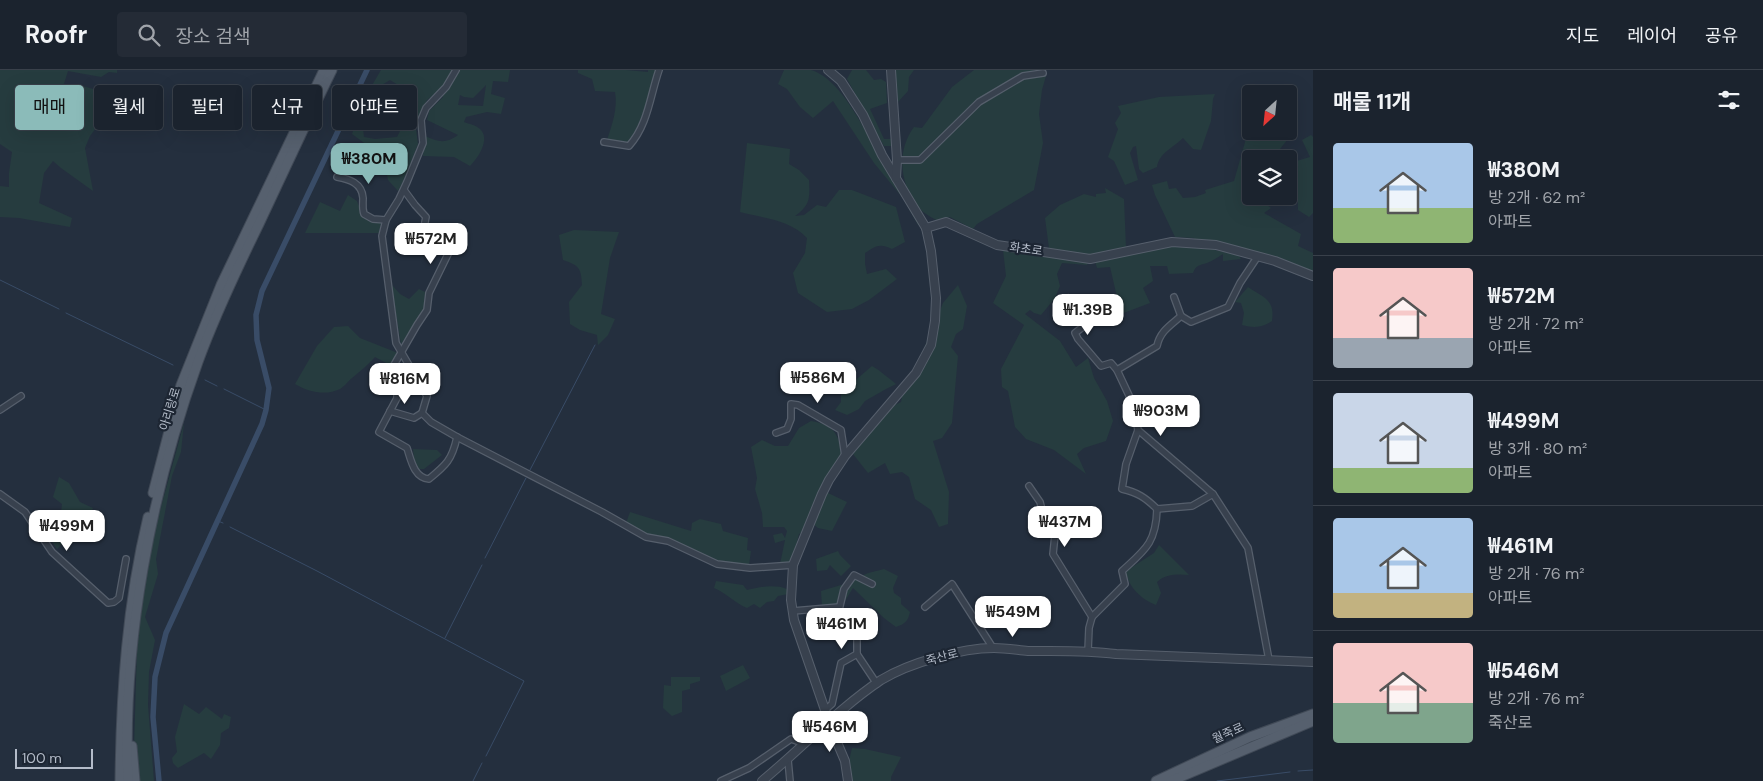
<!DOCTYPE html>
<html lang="ko">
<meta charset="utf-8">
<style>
body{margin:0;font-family:"DM Sans","Noto Sans KR",sans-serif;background:#242b36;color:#f1f3f6;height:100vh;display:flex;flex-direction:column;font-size:19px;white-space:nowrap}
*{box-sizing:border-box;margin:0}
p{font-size:16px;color:#a0a4aa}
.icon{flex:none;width:28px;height:28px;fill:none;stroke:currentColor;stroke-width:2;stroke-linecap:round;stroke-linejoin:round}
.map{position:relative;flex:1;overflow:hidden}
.side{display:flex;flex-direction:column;background:#1b232e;width:450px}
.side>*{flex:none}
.top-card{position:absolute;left:15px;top:15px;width:475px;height:45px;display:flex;gap:10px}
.needle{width:32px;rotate:207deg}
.controls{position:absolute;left:1242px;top:15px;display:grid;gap:10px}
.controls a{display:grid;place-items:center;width:55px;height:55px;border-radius:5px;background:#1b232e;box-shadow:0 5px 20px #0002,0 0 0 1px #39404a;font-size:25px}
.scale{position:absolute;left:15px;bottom:12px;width:78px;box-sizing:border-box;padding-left:5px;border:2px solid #b4bcc9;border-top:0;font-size:14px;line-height:18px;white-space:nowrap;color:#b4bcc9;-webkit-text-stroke:4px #1d2633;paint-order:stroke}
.price{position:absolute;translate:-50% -42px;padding:0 11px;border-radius:10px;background:#fff;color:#222;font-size:16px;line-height:32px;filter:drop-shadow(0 1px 2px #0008)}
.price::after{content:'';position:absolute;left:50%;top:30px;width:15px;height:11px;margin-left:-8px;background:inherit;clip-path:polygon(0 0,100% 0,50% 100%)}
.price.current{background:#8bbbb9;color:#111}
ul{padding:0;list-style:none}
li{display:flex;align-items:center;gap:15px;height:125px;padding:0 20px}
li+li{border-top:1px solid #39404a}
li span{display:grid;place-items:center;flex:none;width:140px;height:100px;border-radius:5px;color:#555}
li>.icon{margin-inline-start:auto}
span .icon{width:60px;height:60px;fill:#fffc;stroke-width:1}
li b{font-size:21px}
h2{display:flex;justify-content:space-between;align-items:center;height:60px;padding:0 20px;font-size:21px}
.tag{padding:0 18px;border-radius:5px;background:#1b232e;box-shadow:0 5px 20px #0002,0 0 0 1px #39404a;font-size:18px;line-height:45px}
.tag.current{background:#8bbbb9;color:#111}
header{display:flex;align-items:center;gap:30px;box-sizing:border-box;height:70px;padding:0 25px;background:#1b232e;border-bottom:1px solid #39404a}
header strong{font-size:24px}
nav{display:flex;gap:28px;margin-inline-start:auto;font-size:18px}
.search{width:350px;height:45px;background:#242b36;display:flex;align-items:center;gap:12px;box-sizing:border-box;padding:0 18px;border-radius:5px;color:#a0a4aa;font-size:19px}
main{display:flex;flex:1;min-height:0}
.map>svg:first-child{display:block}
.green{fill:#263c3f;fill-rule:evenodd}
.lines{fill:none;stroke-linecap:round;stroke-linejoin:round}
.stream{stroke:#394c67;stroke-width:1}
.canal{stroke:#394c67;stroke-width:5.5}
.minor-casing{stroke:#565f6c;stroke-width:8}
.tertiary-casing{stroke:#565f6c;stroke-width:10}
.primary-casing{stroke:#414a57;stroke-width:11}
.minor{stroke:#38414e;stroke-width:5.5}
.tertiary{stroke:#38414e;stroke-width:8}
.primary{stroke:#56606e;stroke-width:9}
.labels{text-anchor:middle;stroke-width:4.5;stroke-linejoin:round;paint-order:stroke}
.street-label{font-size:12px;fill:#b4bcc9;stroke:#1d2633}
</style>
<header>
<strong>Roofr</strong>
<div class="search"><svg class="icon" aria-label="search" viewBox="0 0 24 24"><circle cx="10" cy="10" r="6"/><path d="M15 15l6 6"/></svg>장소 검색</div>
<nav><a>지도</a><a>레이어</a><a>공유</a></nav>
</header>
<main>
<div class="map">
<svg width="1313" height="711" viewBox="0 0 1313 711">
<rect width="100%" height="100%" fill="#242f3e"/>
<g class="green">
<path d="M0,0H117V3L109,2L101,7L68,1L63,17L83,16L100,21L106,25L120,26L90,66L85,78L93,121L61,98L53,91L44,103L39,133L72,148L70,157L19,148L0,147V116L9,117V103L12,82L0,74Z"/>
<path d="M381,0H510L508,12L493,11L491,24L505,28L501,44L487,42L466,47L464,52C469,54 476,55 480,59C491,69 478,88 470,96L454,87L423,86L425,66C438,72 446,74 458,65L427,50L429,41L443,27L439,20L427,30L420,43L416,59L418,74L404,110L398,121L388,110L386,101L398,99L402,89L395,86L386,87L381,81L371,85L367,75L352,64L364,29ZM390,10L408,21L407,45L410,59L400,61L397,67L375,69L364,67L362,49L380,16ZM486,15L483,36L458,35L460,25L464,27L473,28Z"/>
<path d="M578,0H626L648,2V0H656L647,36L629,74L607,70C612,55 618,38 615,22L595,21L592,9L578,3Z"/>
<path d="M784,0C792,0 803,0 811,0C845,10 871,74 888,103C899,121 911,137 921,155H918L902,127L874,93L833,31L813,48L800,37L787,19L778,14Z"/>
<path d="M852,0H866L874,10L881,9L886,12L887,33L870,39L884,69H892V76H884L847,9Z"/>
<path d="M895,0H914L909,7L908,21L898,32Z"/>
<path d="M974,0H1032L1046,6L1042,20L1039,44L1043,73L1034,120L977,154L973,159L950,147L938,151C931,147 923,143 918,137C900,114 896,81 914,57L922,58L952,17Z"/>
<path d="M1215,24L1213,29L1211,51L1201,80L1193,79L1183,68C1173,78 1159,83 1157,97L1143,103L1139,99L1136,76L1133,77L1130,83L1138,110L1125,115L1114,91L1108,87L1118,59L1115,53L1121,43L1118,36L1159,27Z"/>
<path d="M1251,51V61H1289L1292,64L1272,89H1251V126H1262L1260,130L1271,138L1264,143L1301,164L1298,176L1313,183V203L1286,190L1220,173L1215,180L1238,185L1241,189L1223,191V184C1218,187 1212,191 1207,193C1200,195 1196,195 1193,203L1169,204L1167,196H1150L1153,211L1143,218L1150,233L1121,244L1110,197L1097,198L1095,191L1155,178L1195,175L1194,168L1175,167L1155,125L1152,115L1167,111L1169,119L1176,118L1183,128L1195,127L1206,123L1205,120L1234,111Z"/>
<path d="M1311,65L1313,67V143L1309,147L1298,140C1298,136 1298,131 1297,127C1294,115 1285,107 1290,93L1310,87L1302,70Z"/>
<path d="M747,73L790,79L789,94L799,100L809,110C810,129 810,135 795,146L804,145L817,135L826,137L839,120H852L896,137L905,172L892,179C879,173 876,176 865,183V194L867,204L886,199L897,209L869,230L852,239L827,242L798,223L793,203L805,183L807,168C791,150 763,148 740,142Z"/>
<path d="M1105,118L1124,129L1126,177L1104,181L1103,185L1090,187L1087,195L1062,193L1057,204L1060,216L1055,228L1041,245L1034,243L1030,240L1025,244L1060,271L1076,297L1088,288L1094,308L1107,331L1113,351L1106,371L1084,378L1077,384L1086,404L1054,380L1026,369L1015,357L1008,321L1002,317L1001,299L1024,255L993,233L1006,206L1003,180L1050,186L1045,148L1060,135L1084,124L1096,127V124L1106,123Z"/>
<path d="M348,125L357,131L363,148L381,153L379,163H305L320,132L340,141Z"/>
<path d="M574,160L619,162L610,188L601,244L615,249L608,265L598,275L597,265L580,260L570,254L569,232L582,215C581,198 580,196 563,190L559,165Z"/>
<path d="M391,214L400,224L409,229L419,219L425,222L424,240L401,274Z"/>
<path d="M958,215L967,236L963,259L956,264L951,277L958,286L952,353L942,368L933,371L949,422L948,454L939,457L931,440L915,429L909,407L902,402L890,404L885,393L868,403L853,384L893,336L901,332L905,310L926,292L924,278L943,233Z"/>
<path d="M1248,217C1264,228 1275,229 1272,251C1261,258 1254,258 1242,255L1244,243L1241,233L1235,232Z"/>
<path d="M348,256L360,268L398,283L390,295L375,287C368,295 360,301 352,308C348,311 344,317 340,319C326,326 308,322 295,314L317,276L334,257Z"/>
<path d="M872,296C881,301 888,308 896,314L886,319L865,331L859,339L847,345L835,340L841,332V317L851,314Z"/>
<path d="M811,351C835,355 837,363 843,385L828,405L803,462L799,464L791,494H780L785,470L775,473L773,465L782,463L785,468L787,461L784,457H763L762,443L755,419L757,408L751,377L762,370L775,376H788L799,358Z"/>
<path d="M184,353L181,382L172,406L156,489L158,504L145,547L155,570L149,602L148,635L154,711H138L134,678L137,578L140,538L152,470Z"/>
<path d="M413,379L437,380L442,385L424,399H419L414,389Z"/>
<path d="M59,407L69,413L80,432L93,438L86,462L79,466L70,475L66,470L57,479L47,464L45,457L56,454L62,445L61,442L62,434L53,427Z"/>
<path d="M826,422L847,432L832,461L818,458L812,453Z"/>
<path d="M630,442L691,461L692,453L700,449L721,454L723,461L748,468L747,480L751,481L749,495L720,492L676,472L648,466L626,453Z"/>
<path d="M1159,475L1189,505C1178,504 1165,504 1157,512L1161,523L1156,535C1141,529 1128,517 1126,501L1154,483Z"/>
<path d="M838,481L840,485L851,496L841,506L830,495L827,500L817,501L816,489Z"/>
<path d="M884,499L898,506L893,518L894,523L901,528V534L910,542C908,551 905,554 896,557L884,548L853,518L840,539L822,536L821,521L841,515L849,517C858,504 869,503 884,499Z"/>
<path d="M716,511L743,515L747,520C759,517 775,514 787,519L788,524L778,526L774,531L767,532L760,538L754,534L747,538C735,533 726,523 714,518Z"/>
<path d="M743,595L750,608L726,621L720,606Z"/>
<path d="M671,607H700V611L690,614V619L682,621V642L672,646L663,638L664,615L671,616Z"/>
<path d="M184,634L199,644L206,637L222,649L224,644L231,647L229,658L221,663L220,675L211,689L204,683L178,698L173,693L172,688L177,682L175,667Z"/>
<path d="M852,678L865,679L901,687L891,707V711H851L849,691Z"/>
</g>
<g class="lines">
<g class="stream">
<path d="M0,210L59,239"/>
<path d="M66,243L173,295"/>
<path d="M205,310L217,316"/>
<path d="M224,319L266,340"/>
<path d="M530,400L595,275"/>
<path d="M218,451L223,453"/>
<path d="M230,457L317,501L524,611L486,686"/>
<path d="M485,488L526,408"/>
<path d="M445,568L482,495"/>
<path d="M1298,701L1313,700"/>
<path d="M473,711L482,693"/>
<path d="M1217,711L1290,702"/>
</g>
<path class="canal" d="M159,711L153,647L155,607L166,563L262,354L266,340L269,318L257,270L256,245L262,221L367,0"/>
<defs>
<g id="minor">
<path d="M456,0L446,17L426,38L421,50L423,73L407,112L399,129L386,150L382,166L396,273L427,326L422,343L431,352L457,367L602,442L646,467L668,471L717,494L750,498L793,495"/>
<path d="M604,72L629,76C648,55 650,26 659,0"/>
<path d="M897,90H920L979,32L1023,6L1043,3"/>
<path d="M337,107C349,109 362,113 363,128C363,134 362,138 364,144L373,149L386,150"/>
<path d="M404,120L415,135L426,147C420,171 434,168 450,177V180L429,223L427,240L417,255L387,307L397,321V328L379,362L407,378C411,390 414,408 429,409C446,395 452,390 457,367"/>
<path d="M1258,186L1240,213L1228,237L1191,252L1181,246C1171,255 1160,261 1157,276L1117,300L1133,334L1138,360L1213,424L1248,478L1269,590"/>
<path d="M1174,227L1181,246"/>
<path d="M1068,228L1084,256L1075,263L1078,269L1101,296L1111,293L1117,300"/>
<path d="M0,340L21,326"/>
<path d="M390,341L414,348L422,343"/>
<path d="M1138,360L1126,394L1122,419C1137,422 1146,428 1157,439L1192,436L1213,424"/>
<path d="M776,363L787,359L791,349V334L798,335L841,360L845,386"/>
<path d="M1029,416L1040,432L1042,440L1055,465L1053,484L1092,547"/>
<path d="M0,424L25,442L52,482L108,533L114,532L119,528L126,489"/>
<path d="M925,537L952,514L993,578"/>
<path d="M793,541L839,537"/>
<path d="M1088,581L1089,558L1092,547L1125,514L1122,501C1145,480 1156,473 1157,439"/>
<path d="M857,584V566L839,540L844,519L854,505L872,514"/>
<path d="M825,640L832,634L841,593L857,584L877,614"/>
<path d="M788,690L790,711"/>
<path d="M721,711L749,698L791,669L805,674"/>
</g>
<g id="tertiary">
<path d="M828,0L841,11L863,45L882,85L926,158L931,181L936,228L935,251L931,275L916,303L845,386L829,410L822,424L793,495L791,530L794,550L825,640L828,651L845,691L848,711"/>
<path d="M891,0L897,90L896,108"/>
<path d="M926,158L946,152L997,175L1090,189L1172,172L1216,175L1275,191L1313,206"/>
<path d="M762,711C802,678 838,639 881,610C909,593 961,578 994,578C1005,578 1017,580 1028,581C1058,581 1086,580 1116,584L1313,592"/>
</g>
<g id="primary">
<path d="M153,423L181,315L221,215L324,0"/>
<path d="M132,676L135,711"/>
<path d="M120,711C121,622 127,534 148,447"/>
<path d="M128,711C122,572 151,422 198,292C215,245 237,199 259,154C283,103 307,51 332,0"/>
<path d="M1156,711L1250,667L1313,644"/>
<path d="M1171,711L1313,651"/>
</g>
</defs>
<use href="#minor" class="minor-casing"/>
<use href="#tertiary" class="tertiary-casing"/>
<use href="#primary" class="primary-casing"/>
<use href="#minor" class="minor"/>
<use href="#tertiary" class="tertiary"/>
<use href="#primary" class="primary"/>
</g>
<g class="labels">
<g class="street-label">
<text transform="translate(1026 179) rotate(8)" y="4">화초로</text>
<text transform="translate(170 339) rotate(-73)" y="4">아리랑로</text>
<text transform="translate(942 587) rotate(-14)" y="4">죽산로</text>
<text transform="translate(1228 663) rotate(-24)" y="4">월죽로</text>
</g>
</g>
</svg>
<div class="controls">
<a><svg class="needle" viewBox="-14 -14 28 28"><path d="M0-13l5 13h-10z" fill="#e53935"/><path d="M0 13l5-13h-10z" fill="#a0a4aa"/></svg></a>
<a><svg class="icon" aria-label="layers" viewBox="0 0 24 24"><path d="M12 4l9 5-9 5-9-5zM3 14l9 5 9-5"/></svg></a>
</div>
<div class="scale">100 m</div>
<b class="price current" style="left:369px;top:115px">₩380M</b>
<b class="price" style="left:431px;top:195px">₩572M</b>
<b class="price" style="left:1088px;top:266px">₩1.39B</b>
<b class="price" style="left:818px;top:334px">₩586M</b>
<b class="price" style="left:405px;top:335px">₩816M</b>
<b class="price" style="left:1161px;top:367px">₩903M</b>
<b class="price" style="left:1065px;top:478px">₩437M</b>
<b class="price" style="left:67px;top:482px">₩499M</b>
<b class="price" style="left:1013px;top:568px">₩549M</b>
<b class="price" style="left:842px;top:580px">₩461M</b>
<b class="price" style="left:830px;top:683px">₩546M</b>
<div class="top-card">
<a class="tag current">매매</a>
<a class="tag">월세</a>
<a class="tag">필터</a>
<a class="tag">신규</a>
<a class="tag">아파트</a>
</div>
</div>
<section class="side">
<h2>매물 11개<svg class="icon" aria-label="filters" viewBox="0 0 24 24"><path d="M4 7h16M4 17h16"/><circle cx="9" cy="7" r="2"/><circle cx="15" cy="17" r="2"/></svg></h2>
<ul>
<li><span style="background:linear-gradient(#a9c7e8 65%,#8fb573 0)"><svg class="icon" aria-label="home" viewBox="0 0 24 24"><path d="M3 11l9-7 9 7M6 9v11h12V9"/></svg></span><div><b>₩380M</b><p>방 2개 · 62 m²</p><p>아파트</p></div></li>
<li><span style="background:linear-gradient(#f6c9c9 70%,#9aa5b1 0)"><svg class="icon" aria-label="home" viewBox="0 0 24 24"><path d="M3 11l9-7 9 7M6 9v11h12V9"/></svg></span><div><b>₩572M</b><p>방 2개 · 72 m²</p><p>아파트</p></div></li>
<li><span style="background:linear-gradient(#c9d6e8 75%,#8fb573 0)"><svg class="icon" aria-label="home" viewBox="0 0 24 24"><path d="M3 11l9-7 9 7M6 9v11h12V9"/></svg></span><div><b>₩499M</b><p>방 3개 · 80 m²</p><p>아파트</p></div></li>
<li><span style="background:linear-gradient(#a9c7e8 75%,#c2b280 0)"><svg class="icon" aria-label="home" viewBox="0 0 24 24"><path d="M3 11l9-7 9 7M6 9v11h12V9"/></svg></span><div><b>₩461M</b><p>방 2개 · 76 m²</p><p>아파트</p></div></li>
<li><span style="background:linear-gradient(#f6c9c9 60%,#7fa58c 0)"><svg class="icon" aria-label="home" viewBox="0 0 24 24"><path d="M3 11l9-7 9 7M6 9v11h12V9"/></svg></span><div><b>₩546M</b><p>방 2개 · 76 m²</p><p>죽산로</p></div></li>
</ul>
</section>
</main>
